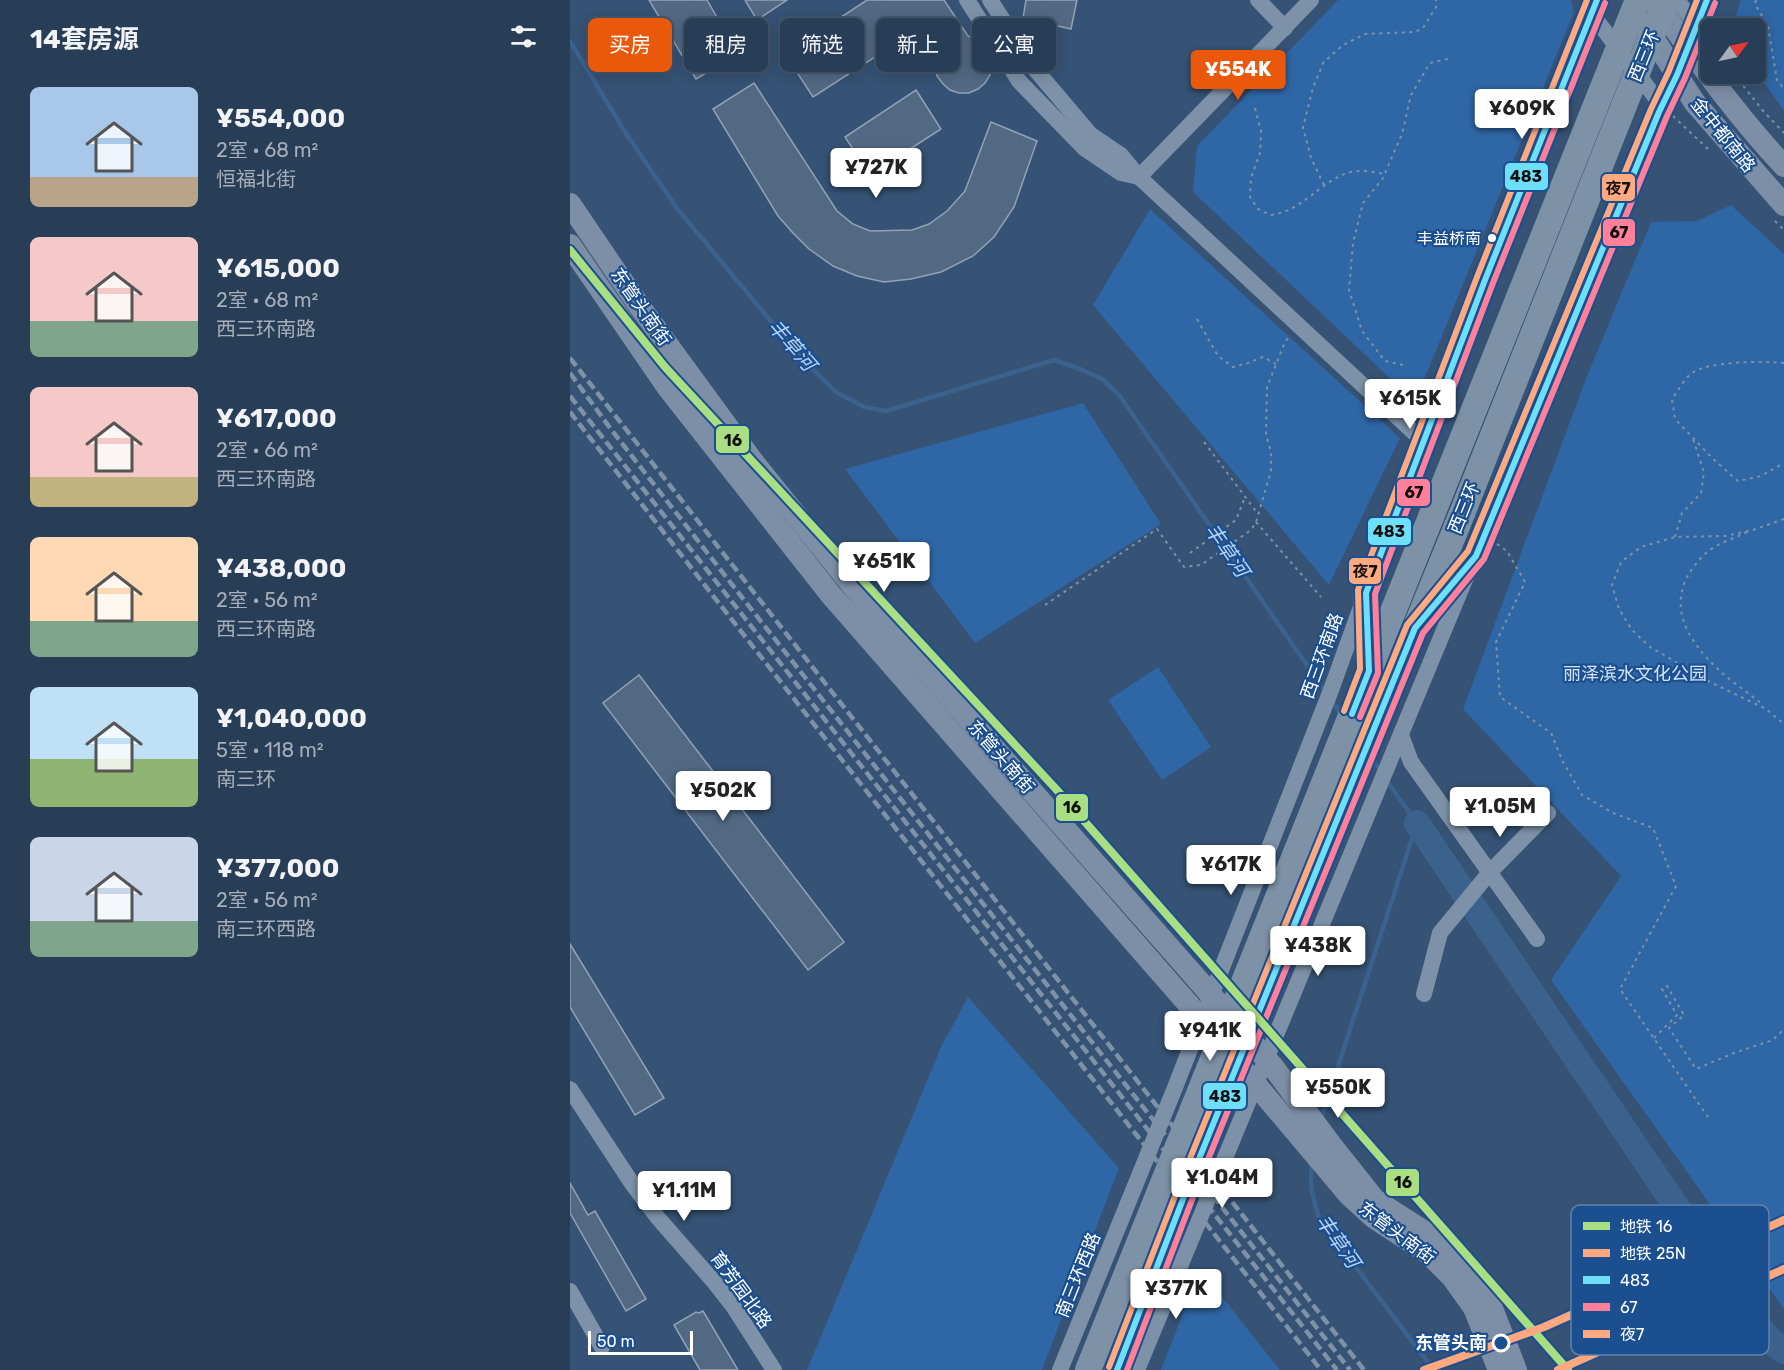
<!DOCTYPE html>
<html lang="zh">
<meta charset="utf-8">
<style>
body{margin:0;font-family:Rubik,"Noto Sans SC",sans-serif;background:#344961;color:#f1f3f6;height:100vh;display:flex;flex-direction:column;font-size:22px;white-space:nowrap}
*{box-sizing:border-box;margin:0}
p{font-size:20px;color:#a5aeba}
.icon{flex:none;width:33px;height:33px;fill:none;stroke:currentColor;stroke-width:2;stroke-linecap:round;stroke-linejoin:round}
.map{position:relative;flex:1;overflow:hidden}
.details{display:flex;flex-direction:column;background:#283e57;width:570px}
.details>*{flex:none}
.guide{position:absolute;left:18px;top:18px;width:570px;height:54px;display:flex;gap:12px}
.needle{width:39px;rotate:57deg}
.controls{position:absolute;left:1130px;top:18px;display:grid;gap:12px}
.controls a{display:grid;place-items:center;width:66px;height:66px;border-radius:9px;background:#283e57;box-shadow:0 3px 15px #0003,0 0 0 2px #44576d;font-size:30px}
.scale{position:absolute;left:18px;bottom:15px;width:105px;box-sizing:border-box;padding-left:6px;border:3px solid #fff;border-top:0;font-size:16px;line-height:21px;white-space:nowrap;color:#fff;-webkit-text-stroke:4px #1b4f8f;paint-order:stroke}
.price{position:absolute;translate:-50% -51px;padding:0 14px;border-radius:6px;background:#fff;color:#222;font-size:20px;line-height:39px;filter:drop-shadow(0 2px 3px #0008)}
.price::after{content:'';position:absolute;left:50%;top:36px;width:18px;height:14px;margin-left:-9px;background:inherit;clip-path:polygon(0 0,100% 0,50% 100%)}
.price.current{background:#ea580c;color:#fff}
ul{padding:0;list-style:none}
li{display:flex;align-items:center;gap:18px;height:150px;padding:0 30px}
li span{display:grid;place-items:center;flex:none;width:168px;height:120px;border-radius:9px;color:#555}
li>.icon{margin-inline-start:auto}
span .icon{width:72px;height:72px;fill:#fffc;stroke-width:1}
li b{font-size:26px}
h2{display:flex;justify-content:space-between;align-items:center;height:72px;padding:0 30px;font-size:26px}
.tag{padding:0 21px;border-radius:9px;background:#283e57;box-shadow:0 3px 15px #0003,0 0 0 2px #44576d;font-size:21px;line-height:54px}
.tag.current{background:#ea580c;color:#fff}
main{display:flex;flex:1;min-height:0}
.map>svg:first-child{display:block}
.green{fill:#2f66a5}
.lines{fill:none;stroke-linecap:round;stroke-linejoin:round}
.stream{stroke:#3b618d;stroke-width:4.5}
.river{stroke:#3b618d;stroke-width:26}
.building{fill:#526984;stroke:#92a2b6;stroke-width:1.5}
.path{stroke:#7d92a8;stroke-width:2;stroke-dasharray:3 4.5;stroke-linecap:butt}
.minor{stroke:#7d92a8;stroke-width:16}
.major{stroke:#7d8ea7;stroke-width:22}
.highway{stroke:#7e92a7;stroke-width:26}
.rail{stroke:#7e92a7;stroke-width:4.5;stroke-dasharray:10 4.5;stroke-linecap:butt}
.major-bridge{stroke:#7d8ea7;stroke-width:22}
.highway-bridge{stroke:#7e92a7;stroke-width:26}
.bus-1-casing{stroke:#1b4f8f;stroke-width:10}
.bus-2-casing{stroke:#1b4f8f;stroke-width:10}
.bus-3-casing{stroke:#1b4f8f;stroke-width:10}
.bus-1{stroke:#6ddff8;stroke-width:6}
.bus-2{stroke:#ff8098;stroke-width:6}
.bus-3{stroke:#ffa980;stroke-width:6}
.metro-1-casing{stroke:#1b4f8f;stroke-width:12}
.metro-2-casing{stroke:#1b4f8f;stroke-width:12}
.metro-1{stroke:#a9de83;stroke-width:8}
.metro-2{stroke:#ffa880;stroke-width:8}
.bus-dot{fill:#fff;stroke:#1b4f8f;stroke-width:2}
.stop-dot{fill:#1b4f8f;stroke:#fff;stroke-width:3}
.labels{text-anchor:middle;stroke-width:4.5;stroke-linejoin:round;paint-order:stroke}
.bus-label{font-size:16px;fill:#fff;stroke:#1b4f8f;text-anchor:end}
.street-label{font-size:18px;fill:#fff;stroke:#1b4f8f}
.park-label{font-size:18px;fill:#cfe3fa;stroke:#1b4f8f}
.stop-label{font-size:18px;font-weight:bold;fill:#fff;stroke:#1b4f8f;text-anchor:end}
.water-label{font-size:20px;font-style:italic;fill:#b5d3f5;stroke:#1b4f8f}
.key{fill:#1b4f8f;stroke:#5f84b1;stroke-width:1.5}
.key-label{font-size:16px;fill:#fff}
.line-badge{stroke:#1b4f8f;stroke-width:2}
.pale-badge-label{font-size:16px;text-anchor:middle;font-weight:bold;fill:#111}
</style>
<main>
<section class="details">
<h2>14套房源<svg class="icon" aria-label="filters" viewBox="0 0 24 24"><path d="M4 7h16M4 17h16"/><circle cx="9" cy="7" r="2"/><circle cx="15" cy="17" r="2"/></svg></h2>
<ul>
<li><span style="background:linear-gradient(#a9c7e8 75%,#b9a48a 0)"><svg class="icon" aria-label="home" viewBox="0 0 24 24"><path d="M3 11l9-7 9 7M6 9v11h12V9"/></svg></span><div><b>¥554,000</b><p>2室 · 68 m²</p><p>恒福北街</p></div></li>
<li><span style="background:linear-gradient(#f6c9c9 70%,#7fa58c 0)"><svg class="icon" aria-label="home" viewBox="0 0 24 24"><path d="M3 11l9-7 9 7M6 9v11h12V9"/></svg></span><div><b>¥615,000</b><p>2室 · 68 m²</p><p>西三环南路</p></div></li>
<li><span style="background:linear-gradient(#f6c9c9 75%,#c2b280 0)"><svg class="icon" aria-label="home" viewBox="0 0 24 24"><path d="M3 11l9-7 9 7M6 9v11h12V9"/></svg></span><div><b>¥617,000</b><p>2室 · 66 m²</p><p>西三环南路</p></div></li>
<li><span style="background:linear-gradient(#ffd9b3 70%,#7fa58c 0)"><svg class="icon" aria-label="home" viewBox="0 0 24 24"><path d="M3 11l9-7 9 7M6 9v11h12V9"/></svg></span><div><b>¥438,000</b><p>2室 · 56 m²</p><p>西三环南路</p></div></li>
<li><span style="background:linear-gradient(#bfe0f5 60%,#8fb573 0)"><svg class="icon" aria-label="home" viewBox="0 0 24 24"><path d="M3 11l9-7 9 7M6 9v11h12V9"/></svg></span><div><b>¥1,040,000</b><p>5室 · 118 m²</p><p>南三环</p></div></li>
<li><span style="background:linear-gradient(#c9d6e8 70%,#7fa58c 0)"><svg class="icon" aria-label="home" viewBox="0 0 24 24"><path d="M3 11l9-7 9 7M6 9v11h12V9"/></svg></span><div><b>¥377,000</b><p>2室 · 56 m²</p><p>南三环西路</p></div></li>
</ul>
</section>
<div class="map">
<svg width="1214" height="1370" viewBox="0 0 1214 1370">
<rect width="100%" height="100%" fill="#365274"/>
<g class="green">
<path d="M768,0H1001L1004,12L854,380L828,386L623,192L627,146Z"/>
<path d="M1171,0H1214V111L1185,70V28H1167L1166,14Z"/>
<path d="M1161,205L1214,254V1309L981,980L1051,876L893,709L1017,376L1081,222L1127,221Z"/>
<path d="M580,209L830,438L759,585L523,305Z"/>
<path d="M513,403L591,524L405,643L275,469Z"/>
<path d="M588,667L641,747L592,780L538,700Z"/>
<path d="M398,997L549,1168L472,1370H237L371,1047Z"/>
<path d="M630,1269L710,1370H591Z"/>
</g>
<g class="lines">
<g class="stream">
<path d="M0,41L55,132L106,207L233,360L266,392L294,407L316,411L484,360L510,369L532,379L549,395L755,691"/>
<path d="M762,701L772,716"/>
<path d="M801,757L812,773"/>
<path d="M751,1119L847,823L816,780"/>
<path d="M742,1162C739,1183 743,1200 750,1220L864,1370"/>
</g>
<path class="river" d="M847,823L1185,1323L1205,1345L1214,1351"/>
</g>
<g class="building">
<path d="M79,0H137L168,54L126,79Z"/>
<path d="M175,0H217L187,20Z"/>
<path d="M297,0H374L398,36L409,41L421,56L422,65L420,75L415,83L408,89L399,93H389L380,90L373,84L367,76L365,68L366,40L349,51L339,35L243,97L215,54Z"/>
<path d="M456,0H507L501,29L453,18Z"/>
<path d="M184,83L267,211L283,224L300,231L342,230L359,224L377,211L395,191L421,122L467,141L444,207L424,237L403,256L371,272L341,279L314,282L287,276L263,266L239,249L223,233L208,216L143,109Z"/>
<path d="M346,90L371,129L300,175L275,137Z"/>
<path d="M69,675L274,942L238,970L33,703Z"/>
<path d="M0,944L94,1098L65,1115L0,1007Z"/>
<path d="M0,1183L18,1215L25,1211L76,1299L56,1311L0,1213Z"/>
<path d="M133,1311L168,1370H130L104,1325L126,1312L129,1313Z"/>
</g>
<g class="lines">
<g class="path">
<path d="M1186,0L1185,4L1198,26L1207,80L1214,89"/>
<path d="M1164,74L1194,112L1214,133"/>
<path d="M685,108L691,131L690,153L681,178L680,197L688,209L701,215C732,211 749,183 777,173C789,169 803,172 815,174"/>
<path d="M1103,116L1140,151"/>
<path d="M754,185L741,158L733,127L743,88L753,63L773,45L795,34L845,32L853,28L866,7V0"/>
<path d="M1205,221L1214,230"/>
<path d="M627,319L648,356L663,367L678,363L693,357L706,364"/>
<path d="M1214,363C1194,361 1138,361 1122,373C1114,379 1108,391 1102,399L1105,419L1143,459L1168,481L1191,476L1214,463"/>
<path d="M833,365L815,361L792,331L779,290L783,243L793,203L813,178L832,134L841,95L860,63L882,58"/>
<path d="M634,442L688,514"/>
<path d="M1214,519L1183,530L1155,536L1105,537L1071,547L1051,562L1042,585L1049,609L1062,630L1080,647L1142,683L1196,709L1214,724"/>
<path d="M686,522L751,597"/>
<path d="M1177,532C1163,539 1144,544 1133,556C1092,597 1113,637 1150,671C1163,683 1179,693 1193,705"/>
<path d="M1105,537L1112,513L1131,493L1134,472L1122,436"/>
<path d="M927,544L937,551L955,582L926,642L930,697L981,733L992,760L1012,795L1043,813L1083,828L1106,886L1050,989L1140,1120"/>
<path d="M620,553L666,520L675,497"/>
<path d="M475,605L587,529L614,567L631,565L681,530L686,522L701,471V452L696,435L697,387L715,342L719,337"/>
<path d="M1084,1038L1107,1015L1092,989L1097,986L1114,1015L1099,1028L1126,1069L1164,1053L1203,1040L1214,1029"/>
</g>
<g class="minor">
<path d="M397,0L449,81L514,148L551,173L569,177"/>
<path d="M420,0L464,68L520,134L551,155L569,177L854,442"/>
<path d="M688,0L715,28"/>
<path d="M1107,0L1127,26"/>
<path d="M1021,13L1092,106"/>
<path d="M569,177L741,0"/>
<path d="M831,735L841,762L967,939"/>
<path d="M854,994L870,933L920,872L978,813"/>
<path d="M0,1089L63,1185L88,1218L145,1283L163,1306L204,1370"/>
<path d="M0,1291L32,1347"/>
<path d="M490,1370L604,1090L761,690L796,593L915,280L1027,0"/>
<path d="M567,1370L1089,112L1107,75L1137,0"/>
</g>
<g class="major">
<path d="M1084,0C1125,57 1166,115 1214,166"/>
<path d="M1074,24L1125,103L1214,205"/>
<path d="M0,204L70,307L184,463L299,606L628,980"/>
<path d="M0,245L98,388L261,595L619,1005"/>
<path d="M704,1068L762,1146L805,1200L875,1245L897,1265L916,1293L946,1370"/>
<path d="M693,1093L779,1195L803,1217L858,1253L882,1277L904,1308L929,1370"/>
</g>
<g class="highway">
<path d="M796,593L798,662"/>
<path d="M861,610L906,556"/>
<path d="M518,1370L861,517"/>
<path d="M547,1370L620,1181L887,526"/>
</g>
<g class="rail">
<path d="M0,358L794,1370"/>
<path d="M0,373L40,428L171,596L780,1370"/>
<path d="M0,396L767,1370"/>
<path d="M0,412L137,588L751,1370"/>
</g>
<g class="major-bridge">
<path d="M628,980L704,1068"/>
<path d="M619,1005L693,1093"/>
</g>
<g class="highway-bridge">
<path d="M861,517L1068,0"/>
<path d="M887,526L1096,0"/>
</g>
<defs>
<g id="bus-1">
<path d="M782,714L799,671L796,593L915,280L1027,0"/>
<path d="M547,1370L620,1181L845,628L906,556L1089,112L1107,75L1137,0"/>
</g>
<g id="bus-2">
<path d="M790,717L808,673L805,594L923,283L1035,3"/>
<path d="M557,1370L628,1184L853,633L914,559L1097,116L1115,78L1145,3"/>
</g>
<g id="bus-3">
<path d="M774,711L790,669L788,590L907,277L1017,0"/>
<path d="M539,1367L612,1178L837,625L898,551L1081,109L1099,71L1127,0"/>
</g>
</defs>
<use href="#bus-1" class="bus-1-casing"/>
<use href="#bus-2" class="bus-2-casing"/>
<use href="#bus-3" class="bus-3-casing"/>
<use href="#bus-1" class="bus-1"/>
<use href="#bus-2" class="bus-2"/>
<use href="#bus-3" class="bus-3"/>
<defs>
<path id="metro-1" d="M0,250L95,367L486,789L998,1370"/>
<g id="metro-2">
<path d="M854,1370L974,1327L1214,1220"/>
<path d="M988,1370L1214,1269"/>
</g>
</defs>
<use href="#metro-1" class="metro-1-casing"/>
<use href="#metro-2" class="metro-2-casing"/>
<use href="#metro-1" class="metro-1"/>
<use href="#metro-2" class="metro-2"/>
</g>
<circle class="bus-dot" cx="922" cy="238" r="5"/>
<circle class="stop-dot" cx="931" cy="1343" r="8"/>
<g class="labels">
<g class="bus-label">
<text x="911" y="244">丰益桥南</text>
</g>
<g class="street-label">
<text transform="translate(1074 56) rotate(-68)" y="6">西三环</text>
<text transform="translate(1153 135) rotate(51)" y="6">金中都南路</text>
<text transform="translate(71 307) rotate(55)" y="6">东管头南街</text>
<text transform="translate(894 508) rotate(-68)" y="6">西三环</text>
<text transform="translate(752 656) rotate(-70)" y="6">西三环南路</text>
<text transform="translate(431 757) rotate(49)" y="6">东管头南街</text>
<text transform="translate(827 1233) rotate(37)" y="6">东管头南街</text>
<text transform="translate(508 1275) rotate(-68)" y="6">南三环西路</text>
<text transform="translate(171 1290) rotate(54)" y="6">育芳园北路</text>
</g>
<g class="park-label">
<text x="1065" y="680">丽泽滨水文化公园</text>
</g>
<g class="stop-label">
<text x="917" y="1349">东管头南</text>
</g>
<g class="water-label">
<text transform="translate(222 345) rotate(49)" y="7">丰草河</text>
<text transform="translate(657 550) rotate(55)" y="7">丰草河</text>
<text transform="translate(768 1241) rotate(55)" y="7">丰草河</text>
</g>
</g>
<rect x="1001" y="1205" width="198" height="150" rx="9" class="key"/>
<rect x="1013" y="1222" width="27" height="8" fill="#a9de83"/>
<rect x="1013" y="1249" width="27" height="8" fill="#ffa880"/>
<rect x="1013" y="1276" width="27" height="8" fill="#6ddff8"/>
<rect x="1013" y="1303" width="27" height="8" fill="#ff8098"/>
<rect x="1013" y="1330" width="27" height="8" fill="#ffa980"/>
<g class="key-label">
<text x="1050" y="1232">地铁 16</text>
<text x="1050" y="1259">地铁 25N</text>
<text x="1050" y="1286">483</text>
<text x="1050" y="1313">67</text>
<text x="1050" y="1340">夜7</text>
</g>
<g class="line-badge">
<rect x="934" y="162" width="45" height="29" rx="6" fill="#6ddff8"/>
<rect x="1031" y="173" width="35" height="29" rx="6" fill="#ffa980"/>
<rect x="1032" y="218" width="34" height="29" rx="6" fill="#ff8098"/>
<rect x="145" y="425" width="35" height="29" rx="6" fill="#a9de83"/>
<rect x="826" y="478" width="35" height="29" rx="6" fill="#ff8098"/>
<rect x="797" y="517" width="45" height="29" rx="6" fill="#6ddff8"/>
<rect x="778" y="557" width="34" height="28" rx="6" fill="#ffa980"/>
<rect x="485" y="793" width="34" height="29" rx="6" fill="#a9de83"/>
<rect x="632" y="1082" width="45" height="28" rx="6" fill="#6ddff8"/>
<rect x="815" y="1168" width="35" height="29" rx="6" fill="#a9de83"/>
</g>
<g class="pale-badge-label">
<text x="956" y="182">483</text>
<text x="1048" y="194">夜7</text>
<text x="1049" y="238">67</text>
<text x="163" y="446">16</text>
<text x="844" y="498">67</text>
<text x="819" y="537">483</text>
<text x="795" y="577">夜7</text>
<text x="502" y="813">16</text>
<text x="655" y="1102">483</text>
<text x="833" y="1188">16</text>
</g>
</svg>
<div class="controls">
<a><svg class="needle" viewBox="-14 -14 28 28"><path d="M0-13l5 13h-10z" fill="#e53935"/><path d="M0 13l5-13h-10z" fill="#a5aeba"/></svg></a>
</div>
<div class="scale">50 m</div>
<b class="price current" style="left:668px;top:101px">¥554K</b>
<b class="price" style="left:952px;top:140px">¥609K</b>
<b class="price" style="left:306px;top:199px">¥727K</b>
<b class="price" style="left:840px;top:430px">¥615K</b>
<b class="price" style="left:314px;top:593px">¥651K</b>
<b class="price" style="left:153px;top:822px">¥502K</b>
<b class="price" style="left:930px;top:838px">¥1.05M</b>
<b class="price" style="left:661px;top:896px">¥617K</b>
<b class="price" style="left:748px;top:977px">¥438K</b>
<b class="price" style="left:640px;top:1062px">¥941K</b>
<b class="price" style="left:768px;top:1119px">¥550K</b>
<b class="price" style="left:652px;top:1209px">¥1.04M</b>
<b class="price" style="left:114px;top:1222px">¥1.11M</b>
<b class="price" style="left:606px;top:1320px">¥377K</b>
<div class="guide">
<a class="tag current">买房</a>
<a class="tag">租房</a>
<a class="tag">筛选</a>
<a class="tag">新上</a>
<a class="tag">公寓</a>
</div>
</div>
</main>
